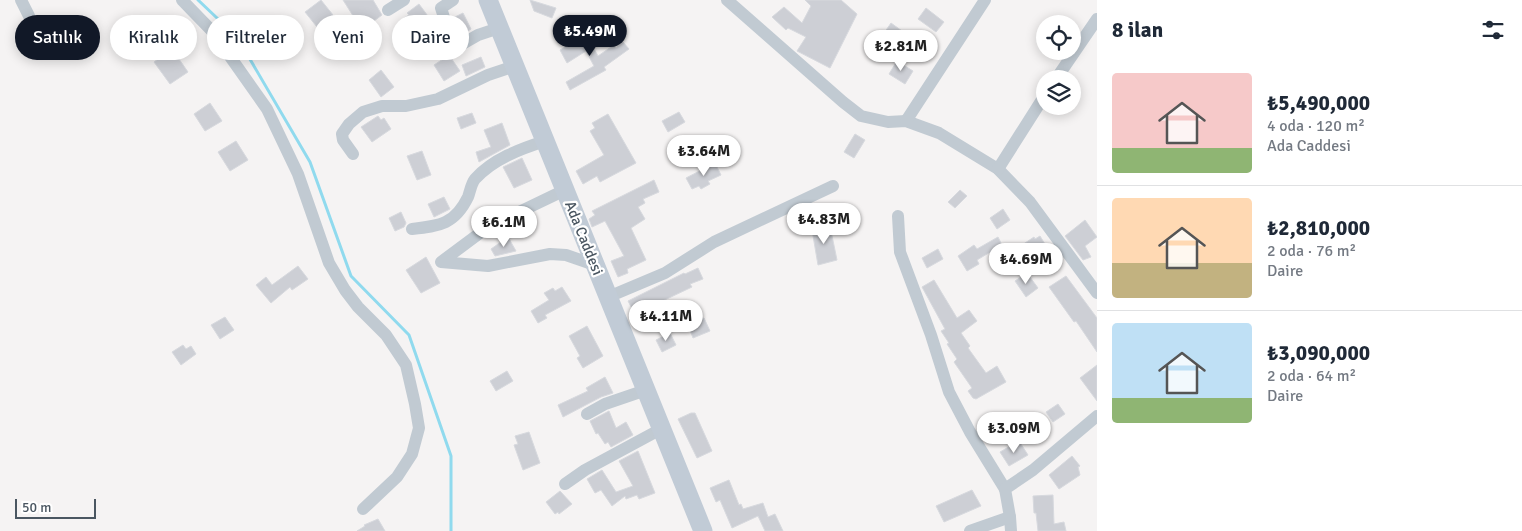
<!DOCTYPE html>
<html lang="tr">
<meta charset="utf-8">
<style>
body{margin:0;font-family:Signika,sans-serif;background:#f2f2f3;color:#1f2937;height:100vh;display:flex;flex-direction:column;font-size:19px;white-space:nowrap}
*{box-sizing:border-box;margin:0}
p{font-size:16px;color:#747a83}
.icon{flex:none;width:28px;height:28px;fill:none;stroke:currentColor;stroke-width:2;stroke-linecap:round;stroke-linejoin:round}
.map{position:relative;flex:1;overflow:hidden}
.side{display:flex;flex-direction:column;background:#fff;width:425px}
.side>*{flex:none}
.guide{position:absolute;left:15px;top:15px;width:475px;height:45px;display:flex;gap:10px}
.controls{position:absolute;left:1036px;top:15px;display:grid;gap:10px}
.controls a{display:grid;place-items:center;width:45px;height:45px;border-radius:50%;background:#fff;box-shadow:0 2px 12px #0003;font-size:25px}
.scale{position:absolute;left:15px;bottom:12px;width:81px;box-sizing:border-box;padding-left:5px;border:2px solid #4a5661;border-top:0;font-size:14px;line-height:18px;white-space:nowrap;color:#4a5661;-webkit-text-stroke:4px #fff;paint-order:stroke}
.price{position:absolute;translate:-50% -42px;padding:0 11px;border-radius:18px;background:#fff;color:#222;font-size:16px;line-height:32px;filter:drop-shadow(0 1px 2px #0008)}
.price::after{content:'';position:absolute;left:50%;top:30px;width:15px;height:11px;margin-left:-8px;background:inherit;clip-path:polygon(0 0,100% 0,50% 100%)}
.price.selected{background:#111827;color:#fff}
ul{padding:0;list-style:none}
li{display:flex;align-items:center;gap:15px;height:125px;padding:0 15px}
li+li{border-top:1px solid #e0e1e3}
li span{display:grid;place-items:center;flex:none;width:140px;height:100px;border-radius:5px;color:#555}
li>.icon{margin-inline-start:auto}
span .icon{width:60px;height:60px;fill:#fffc;stroke-width:1}
li b{font-size:21px}
h2{display:flex;justify-content:space-between;align-items:center;height:60px;padding:0 15px;font-size:21px}
.chip{padding:0 18px;border-radius:22px;background:#fff;box-shadow:0 2px 12px #0003;font-size:18px;line-height:45px}
.chip.selected{background:#111827;color:#fff}
main{display:flex;flex:1;min-height:0}
.map>svg:first-child{display:block}
.lines{fill:none;stroke-linecap:round;stroke-linejoin:round}
.stream{stroke:#90daee;stroke-width:3}
.building{fill:#cdcfd5;stroke:#d7d9de}
.street{stroke:#c1cad2;stroke-width:12}
.secondary{stroke:#c1cbd6;stroke-width:19}
.labels{text-anchor:middle;stroke-width:4.5;stroke-linejoin:round;paint-order:stroke}
.street-label{font-size:15px;fill:#4a5661;stroke:#fff}
</style>
<main>
<div class="map">
<svg width="1097" height="531" viewBox="0 0 1097 531">
<rect width="100%" height="100%" fill="#f5f3f3"/>
<g class="lines">
<path class="stream" d="M198,0L237,37L310,162L351,276L409,335L451,456V531"/>
</g>
<g class="building">
<path d="M321,0L333,15L317,27L305,12Z"/>
<path d="M343,0H373L382,15L362,30Z"/>
<path d="M530,0L556,8L552,18L534,11Z"/>
<path d="M805,0H841L857,14L830,68L797,51L806,37L788,28L786,30L772,17L784,7L802,23L811,6Z"/>
<path d="M419,4L436,27L438,26L442,37L437,42L428,31L419,37L417,35L406,44L398,34L410,25L404,18L409,15L407,13Z"/>
<path d="M926,8L944,22L936,32L918,19Z"/>
<path d="M463,13L471,29L460,36L453,18Z"/>
<path d="M891,23L902,31L886,57L870,49V46L876,33L882,36Z"/>
<path d="M582,27L598,56L614,45L616,48L623,42L629,49L604,67L606,70L570,90L566,82L594,66L586,51L567,63L560,50L579,39L575,31Z"/>
<path d="M172,49L188,72L170,84L154,62Z"/>
<path d="M449,55L460,71L444,81L434,65Z"/>
<path d="M481,57L485,67L466,76L462,65Z"/>
<path d="M897,61L913,71L905,84L889,74Z"/>
<path d="M381,70L394,87L381,97L369,80Z"/>
<path d="M210,103L222,121L205,131L194,114Z"/>
<path d="M679,112L685,122L668,132L662,121Z"/>
<path d="M472,113L476,123L461,129L457,118Z"/>
<path d="M608,114L636,163L600,182L597,176L583,184L576,171L604,155L590,131L595,128L592,123Z"/>
<path d="M378,116L381,120L384,118L391,129L372,142L361,127Z"/>
<path d="M502,123L510,145L479,162L476,152L491,147L484,130Z"/>
<path d="M855,134L865,140L854,158L844,152Z"/>
<path d="M236,141L248,160L230,171L218,152Z"/>
<path d="M422,151L431,175L417,180L407,156Z"/>
<path d="M522,158L532,180L514,188L503,167Z"/>
<path d="M715,163L721,175L708,181L710,184L701,189L699,186L692,189L686,178Z"/>
<path d="M654,180L659,192L643,199L645,203L638,207L645,219L631,228L646,260L627,269L628,273L618,277L611,261L624,256L605,221L592,227L589,219L595,215L592,211Z"/>
<path d="M960,190L967,196L955,208L948,202Z"/>
<path d="M444,197L450,209L434,217L428,204Z"/>
<path d="M1003,209L1010,220L997,229L990,218Z"/>
<path d="M401,212L406,223L404,227L395,231L389,218Z"/>
<path d="M1085,220L1097,237L1085,246L1091,257L1083,260L1065,236Z"/>
<path d="M830,226L837,260L818,265L812,230Z"/>
<path d="M1040,236L1048,249L1027,262L1019,249L1023,246L1022,245L1034,237L1035,239Z"/>
<path d="M508,237L516,251L495,256L491,249Z"/>
<path d="M998,237L1002,245L977,260L979,264L967,271L958,256L974,245L977,249Z"/>
<path d="M938,249L943,259L927,268L922,258Z"/>
<path d="M426,257L440,283L421,293L406,270Z"/>
<path d="M298,266L308,279L292,290L290,287L271,303L256,285L266,277L272,285Z"/>
<path d="M698,268L703,279L690,284L692,287L635,314L628,301L684,273L685,274Z"/>
<path d="M1027,273L1038,288L1026,297L1015,281Z"/>
<path d="M1066,276L1097,318V352L1076,321L1074,322L1049,287Z"/>
<path d="M934,280L957,318L969,310L977,321L961,333L970,346L968,348L986,373L997,366L1006,382L976,399L973,398L968,391L972,388L954,362L957,359L947,344L949,343L941,331L945,329L922,287Z"/>
<path d="M562,287L571,301L545,315L547,318L538,323L531,311L549,300L544,293L553,288L555,291Z"/>
<path d="M225,317L234,330L220,339L211,325Z"/>
<path d="M704,318L710,331L693,338L688,325Z"/>
<path d="M587,326L603,356L583,368L577,358L580,356L569,336Z"/>
<path d="M670,333L676,345L662,352L656,340Z"/>
<path d="M183,345L186,349L191,346L196,354L181,365L172,352Z"/>
<path d="M1097,365V401L1080,378Z"/>
<path d="M507,371L513,381L496,391L490,381Z"/>
<path d="M605,377L613,393L601,397L563,417L558,405L588,391L586,388Z"/>
<path d="M1058,404L1065,414L1053,422L1046,412Z"/>
<path d="M609,411L616,428L626,422L633,435L611,447L608,442L605,444L598,433L596,434L590,421Z"/>
<path d="M691,413H695L712,451L697,458L678,419Z"/>
<path d="M529,432L540,463L523,470L514,445L518,444L515,436Z"/>
<path d="M1019,441L1028,455L1009,466L1000,452Z"/>
<path d="M638,451L655,493L639,499L637,495L626,499L625,496L612,506L601,490L595,493L587,479L602,470L616,492L633,486L619,461Z"/>
<path d="M1072,456L1080,466L1078,467L1080,475L1059,489L1049,475Z"/>
<path d="M729,480L739,505L741,504L743,509L763,503L768,517L775,514L783,531H765L758,516L732,528L720,500L716,502L710,488Z"/>
<path d="M972,490L981,506L944,522L936,506Z"/>
<path d="M560,491L572,504L559,514L558,512L555,514L546,502Z"/>
<path d="M1053,495L1054,524L1064,522L1066,531H1038L1036,513H1034L1033,496Z"/>
<path d="M378,519L385,531H357L365,526L364,525Z"/>
</g>
<g class="lines">
<g class="street">
<path d="M21,0L29,16"/>
<path d="M182,0L212,31L267,109L298,174L329,263L345,290L358,307L386,335L406,365L415,404L419,428L412,454L397,477L363,509"/>
<path d="M453,0L441,8L450,36L457,47L478,35L499,28"/>
<path d="M727,0L843,102L861,116L888,122L906,121L939,133L998,169L1030,202L1097,293"/>
<path d="M388,10L404,0"/>
<path d="M1056,79L1097,19"/>
<path d="M906,121L985,0"/>
<path d="M353,154L343,140L342,134L349,124L363,112L382,106H406L438,99L488,75L515,66"/>
<path d="M998,169L1045,95"/>
<path d="M565,190L488,227L441,262L488,266L550,254L566,255L595,265"/>
<path d="M898,216L900,252L931,335L949,392L970,432L1005,489"/>
<path d="M412,229C440,226 455,224 468,197C470,192 471,184 475,179C493,159 520,149 545,141"/>
<path d="M608,297L665,273L714,242L833,186"/>
<path d="M587,414L605,404L646,390"/>
<path d="M565,484L585,470L661,429"/>
<path d="M1010,517L1011,531"/>
<path d="M970,531L1010,517L1005,489L1033,470L1097,416"/>
</g>
<path class="secondary" d="M488,0L703,531"/>
</g>
<g class="labels">
<g class="street-label">
<text transform="translate(584 238) rotate(68)" y="5">Ada Caddesi</text>
</g>
</g>
</svg>
<div class="controls">
<a><svg class="icon" aria-label="locate" viewBox="0 0 24 24"><circle cx="12" cy="12" r="6"/><path d="M12 2v4M12 18v4M2 12h4M18 12h4"/></svg></a>
<a><svg class="icon" aria-label="layers" viewBox="0 0 24 24"><path d="M12 4l9 5-9 5-9-5zM3 14l9 5 9-5"/></svg></a>
</div>
<div class="scale">50 m</div>
<b class="price selected" style="left:590px;top:57px">₺5.49M</b>
<b class="price" style="left:901px;top:72px">₺2.81M</b>
<b class="price" style="left:704px;top:177px">₺3.64M</b>
<b class="price" style="left:824px;top:245px">₺4.83M</b>
<b class="price" style="left:504px;top:248px">₺6.1M</b>
<b class="price" style="left:1026px;top:285px">₺4.69M</b>
<b class="price" style="left:666px;top:342px">₺4.11M</b>
<b class="price" style="left:1014px;top:454px">₺3.09M</b>
<div class="guide">
<a class="chip selected">Satılık</a>
<a class="chip">Kiralık</a>
<a class="chip">Filtreler</a>
<a class="chip">Yeni</a>
<a class="chip">Daire</a>
</div>
</div>
<section class="side">
<h2>8 ilan<svg class="icon" aria-label="filters" viewBox="0 0 24 24"><path d="M4 7h16M4 17h16"/><circle cx="9" cy="7" r="2"/><circle cx="15" cy="17" r="2"/></svg></h2>
<ul>
<li><span style="background:linear-gradient(#f6c9c9 75%,#8fb573 0)"><svg class="icon" aria-label="home" viewBox="0 0 24 24"><path d="M3 11l9-7 9 7M6 9v11h12V9"/></svg></span><div><b>₺5,490,000</b><p>4 oda · 120 m²</p><p>Ada Caddesi</p></div></li>
<li><span style="background:linear-gradient(#ffd9b3 65%,#c2b280 0)"><svg class="icon" aria-label="home" viewBox="0 0 24 24"><path d="M3 11l9-7 9 7M6 9v11h12V9"/></svg></span><div><b>₺2,810,000</b><p>2 oda · 76 m²</p><p>Daire</p></div></li>
<li><span style="background:linear-gradient(#bfe0f5 75%,#8fb573 0)"><svg class="icon" aria-label="home" viewBox="0 0 24 24"><path d="M3 11l9-7 9 7M6 9v11h12V9"/></svg></span><div><b>₺3,090,000</b><p>2 oda · 64 m²</p><p>Daire</p></div></li>
</ul>
</section>
</main>
